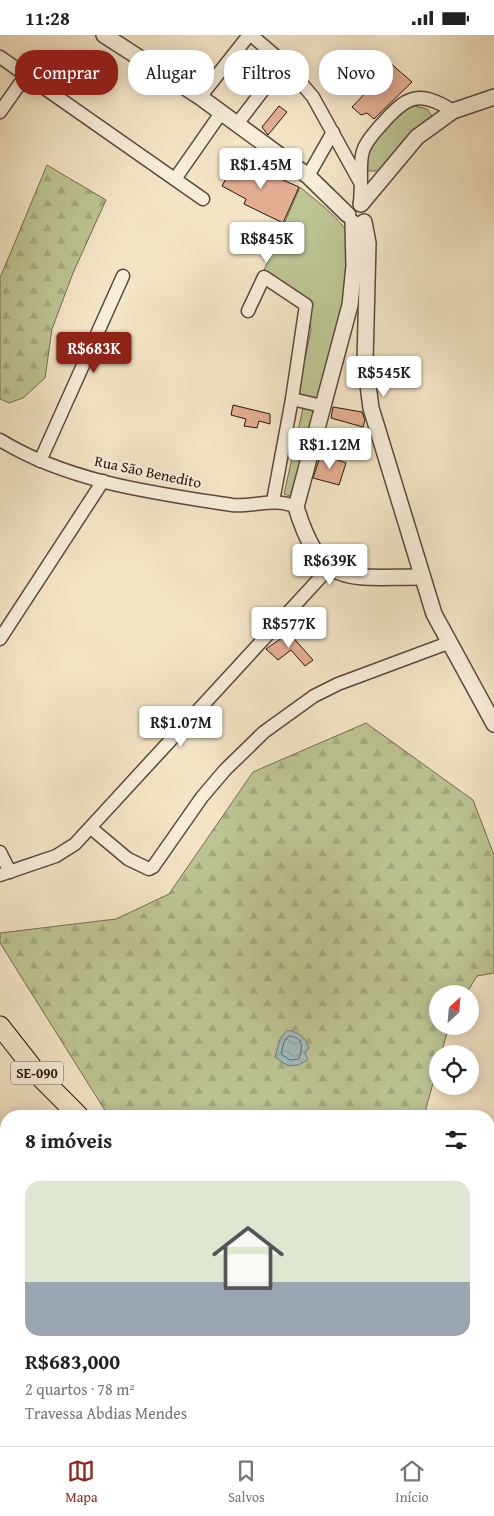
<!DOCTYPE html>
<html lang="pt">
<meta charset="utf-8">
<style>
body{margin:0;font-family:"Gentium Book Plus",serif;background:#f6f6f6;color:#222;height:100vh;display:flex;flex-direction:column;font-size:19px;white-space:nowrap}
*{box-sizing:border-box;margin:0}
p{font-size:16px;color:#767676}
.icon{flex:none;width:28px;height:28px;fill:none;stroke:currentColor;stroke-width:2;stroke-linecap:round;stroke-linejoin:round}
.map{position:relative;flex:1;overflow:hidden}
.sheet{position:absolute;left:0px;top:1075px;width:495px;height:336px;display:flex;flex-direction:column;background:#fff;border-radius:20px 20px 0 0;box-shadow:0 2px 12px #0003}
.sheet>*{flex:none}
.top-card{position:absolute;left:15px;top:15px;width:465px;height:45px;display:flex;gap:10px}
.needle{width:32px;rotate:26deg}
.fabs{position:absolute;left:429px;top:950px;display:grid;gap:10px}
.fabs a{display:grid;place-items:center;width:50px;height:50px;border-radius:50%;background:#fff;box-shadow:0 2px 12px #0003;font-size:25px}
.price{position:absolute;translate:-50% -42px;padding:0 11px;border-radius:5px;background:#fff;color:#222;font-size:16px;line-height:32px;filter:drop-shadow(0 1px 2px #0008)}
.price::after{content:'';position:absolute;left:50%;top:30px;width:15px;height:11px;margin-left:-8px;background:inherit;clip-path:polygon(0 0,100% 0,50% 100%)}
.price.selected{background:#8f2418;color:#fff}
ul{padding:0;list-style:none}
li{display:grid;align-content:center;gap:10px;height:265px;padding:0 25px}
li span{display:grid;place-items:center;height:155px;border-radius:15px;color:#555}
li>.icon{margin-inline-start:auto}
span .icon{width:90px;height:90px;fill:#fffc;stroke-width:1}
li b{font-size:21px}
h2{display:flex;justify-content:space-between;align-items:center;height:60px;padding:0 25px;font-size:21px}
.pill{padding:0 18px;border-radius:20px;background:#fff;box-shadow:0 2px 12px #0003;font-size:18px;line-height:45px}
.pill.selected{background:#8f2418;color:#fff}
.status{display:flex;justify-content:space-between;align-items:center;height:35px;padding:0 25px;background:#fff;direction:ltr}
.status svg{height:14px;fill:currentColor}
.dock{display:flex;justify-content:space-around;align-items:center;height:70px;border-top:1px solid #e0e0e0;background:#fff;font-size:14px;color:#767676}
.dock a{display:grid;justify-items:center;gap:2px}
.dock .selected{color:#8f2418}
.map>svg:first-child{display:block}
.forest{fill:url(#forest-firs);stroke:#726c50}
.park{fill:#bdc493;stroke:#726c50}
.water{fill:url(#water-waves);stroke:#717977}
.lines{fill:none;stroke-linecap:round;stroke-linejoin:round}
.shore{stroke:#646866;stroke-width:1}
.building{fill:#e3ad92;stroke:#28150c}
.minor-casing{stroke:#5b493a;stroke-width:15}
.tertiary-casing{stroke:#5b493a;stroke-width:18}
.primary-casing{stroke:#28150c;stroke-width:21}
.minor{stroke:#f7edd9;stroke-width:12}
.tertiary{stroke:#f7edd9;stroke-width:15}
.primary{stroke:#f3e4c5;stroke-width:19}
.labels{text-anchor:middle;stroke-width:4.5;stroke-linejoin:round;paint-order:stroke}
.shield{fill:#f7edd9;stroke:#66564a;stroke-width:1}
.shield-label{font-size:14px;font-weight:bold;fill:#28150c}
.street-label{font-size:15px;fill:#28150c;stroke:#f7edd9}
</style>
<div class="status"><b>11:28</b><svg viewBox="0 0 49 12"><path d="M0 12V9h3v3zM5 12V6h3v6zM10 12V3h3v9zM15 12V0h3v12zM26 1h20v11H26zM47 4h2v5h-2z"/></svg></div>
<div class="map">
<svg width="494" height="1411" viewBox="0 0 494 1411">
<defs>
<pattern id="forest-firs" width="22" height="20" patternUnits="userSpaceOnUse" patternTransform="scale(1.25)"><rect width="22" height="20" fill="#bdc493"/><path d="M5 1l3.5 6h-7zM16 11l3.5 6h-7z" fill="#a2a87e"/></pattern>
<pattern id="water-waves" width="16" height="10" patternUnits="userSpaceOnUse" patternTransform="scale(1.25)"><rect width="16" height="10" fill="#a1bcbf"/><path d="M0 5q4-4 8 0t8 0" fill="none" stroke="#8ba1a3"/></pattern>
</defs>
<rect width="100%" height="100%" fill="#f3e4c5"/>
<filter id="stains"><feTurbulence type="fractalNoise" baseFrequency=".004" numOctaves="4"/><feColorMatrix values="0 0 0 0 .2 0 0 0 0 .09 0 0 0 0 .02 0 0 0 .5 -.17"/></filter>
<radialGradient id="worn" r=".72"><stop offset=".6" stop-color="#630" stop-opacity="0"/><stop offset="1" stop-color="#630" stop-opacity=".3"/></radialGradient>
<g class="forest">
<path d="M47,130L106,165L73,238L52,294L45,343L23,363L9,368L0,364V243Z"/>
<path d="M366,688L473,765L494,820V938L477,941L466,959H438V991H449L441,1019H438L437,1033L424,1081H112L106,1077L0,908V898L116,884L169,859L253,737Z"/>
<path d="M0,1146L6,1150V1405H44L36,1411H0Z"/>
<path d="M489,1164H494V1249L489,1248Z"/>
</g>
<g class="park">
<path d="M411,70L427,74L432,81L404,105L378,136H367C363,109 390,83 411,70Z"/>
<path d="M300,152C315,165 334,178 345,194C361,218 327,334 320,366L297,361L311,295L308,269L262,240Z"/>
<path d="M303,373L315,375L293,462L284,459Z"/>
</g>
<path class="water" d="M287,995C300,998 304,1001 309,1013L305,1018L308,1025L298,1030L288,1031L275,1022L280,1004Z"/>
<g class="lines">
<path class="shore" d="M289,1001C305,1002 302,1014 299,1024L290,1025L281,1019L284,1007Z"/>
</g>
<g class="building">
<path d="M389,27L412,47L374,84L367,78L361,80L352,72L374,49L371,46Z"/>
<path d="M279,71L287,77L268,100L262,92Z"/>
<path d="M238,122L251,131L299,152L283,188L244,169L246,164L222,151Z"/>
<path d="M233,370L270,379V389L259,386L257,393L244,391L246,384L231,380Z"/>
<path d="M333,372L362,377L365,385L363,392L331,383Z"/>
<path d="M321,419L346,428L339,450L313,443Z"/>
<path d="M289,598L313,625L305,631L291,615L278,625L266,614Z"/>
</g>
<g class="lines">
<defs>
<g id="minor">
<path d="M251,0L284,28L313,62L361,149L360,169"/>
<path d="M0,22L203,164"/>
<path d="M200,62L249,0"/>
<path d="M0,77L26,40"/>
<path d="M237,89L284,28"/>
<path d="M308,141L333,97"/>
<path d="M175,144L221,78"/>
<path d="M361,147C361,137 360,125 363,116C366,106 375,97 381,90C406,61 419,54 453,76"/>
<path d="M248,276L264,242L306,270L292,364L273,466"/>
<path d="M292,364L322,371"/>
<path d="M0,405C68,447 154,458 232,470C254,472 275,462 296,472"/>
<path d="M40,426L123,241"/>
<path d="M0,604L103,446"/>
<path d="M91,793L128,824L149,834L153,832L202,762L225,735L264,697L314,661L338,649L448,608"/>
<path d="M0,817L10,837"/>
<path d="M0,840L56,821L75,809L329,533"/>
</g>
<g id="tertiary">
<path d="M104,0L200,62L308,141L348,180"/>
<path d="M361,169L417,102L453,76L494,62"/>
<path d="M364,187L368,208L365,327L371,373L434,579L494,689"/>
<path d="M353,188L354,231L350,270L296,472C321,553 347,542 421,542"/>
<path d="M489,1260L494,1261"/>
</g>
<g id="primary">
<path d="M0,991L40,1042L79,1081"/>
<path d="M489,1303L494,1306"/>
</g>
</defs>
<use href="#minor" class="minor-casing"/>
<use href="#tertiary" class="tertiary-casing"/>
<use href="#primary" class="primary-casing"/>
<use href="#minor" class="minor"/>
<use href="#tertiary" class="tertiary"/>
<use href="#primary" class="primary"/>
</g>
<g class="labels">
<rect class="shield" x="11" y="1026.5" width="52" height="23" rx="4"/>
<g class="shield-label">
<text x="37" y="1043">SE-090</text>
</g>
<g class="street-label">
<text transform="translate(148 437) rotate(12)" y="5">Rua São Benedito</text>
</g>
</g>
<rect width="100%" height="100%" filter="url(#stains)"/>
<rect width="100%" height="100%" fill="url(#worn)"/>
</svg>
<div class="fabs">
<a><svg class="needle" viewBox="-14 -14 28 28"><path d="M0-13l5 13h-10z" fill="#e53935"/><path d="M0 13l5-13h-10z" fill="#767676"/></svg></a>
<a><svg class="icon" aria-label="locate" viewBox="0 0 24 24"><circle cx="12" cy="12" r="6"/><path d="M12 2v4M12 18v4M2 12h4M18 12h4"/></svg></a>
</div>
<b class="price" style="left:261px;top:155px">R$1.45M</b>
<b class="price" style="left:267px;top:229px">R$845K</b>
<b class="price selected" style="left:94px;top:339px">R$683K</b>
<b class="price" style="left:384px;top:363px">R$545K</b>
<b class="price" style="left:330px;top:435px">R$1.12M</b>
<b class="price" style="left:330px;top:551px">R$639K</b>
<b class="price" style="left:289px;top:614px">R$577K</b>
<b class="price" style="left:181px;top:713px">R$1.07M</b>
<div class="top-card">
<a class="pill selected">Comprar</a>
<a class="pill">Alugar</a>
<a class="pill">Filtros</a>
<a class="pill">Novo</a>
</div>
<section class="sheet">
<h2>8 imóveis<svg class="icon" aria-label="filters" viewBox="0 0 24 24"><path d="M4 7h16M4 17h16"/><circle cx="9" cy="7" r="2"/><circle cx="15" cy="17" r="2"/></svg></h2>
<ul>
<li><span style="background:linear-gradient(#dfe7d0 65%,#9aa5b1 0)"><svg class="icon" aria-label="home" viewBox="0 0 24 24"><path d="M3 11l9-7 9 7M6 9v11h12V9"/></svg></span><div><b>R$683,000</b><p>2 quartos · 78 m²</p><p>Travessa Abdias Mendes</p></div></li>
</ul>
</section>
</div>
<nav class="dock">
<a class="selected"><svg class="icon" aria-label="map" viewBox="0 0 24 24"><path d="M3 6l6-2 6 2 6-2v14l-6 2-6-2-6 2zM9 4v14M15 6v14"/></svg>Mapa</a>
<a><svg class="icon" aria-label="saved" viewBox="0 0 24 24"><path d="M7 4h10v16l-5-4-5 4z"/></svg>Salvos</a>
<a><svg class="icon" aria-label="home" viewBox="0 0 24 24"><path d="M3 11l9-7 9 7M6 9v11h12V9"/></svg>Início</a>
</nav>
